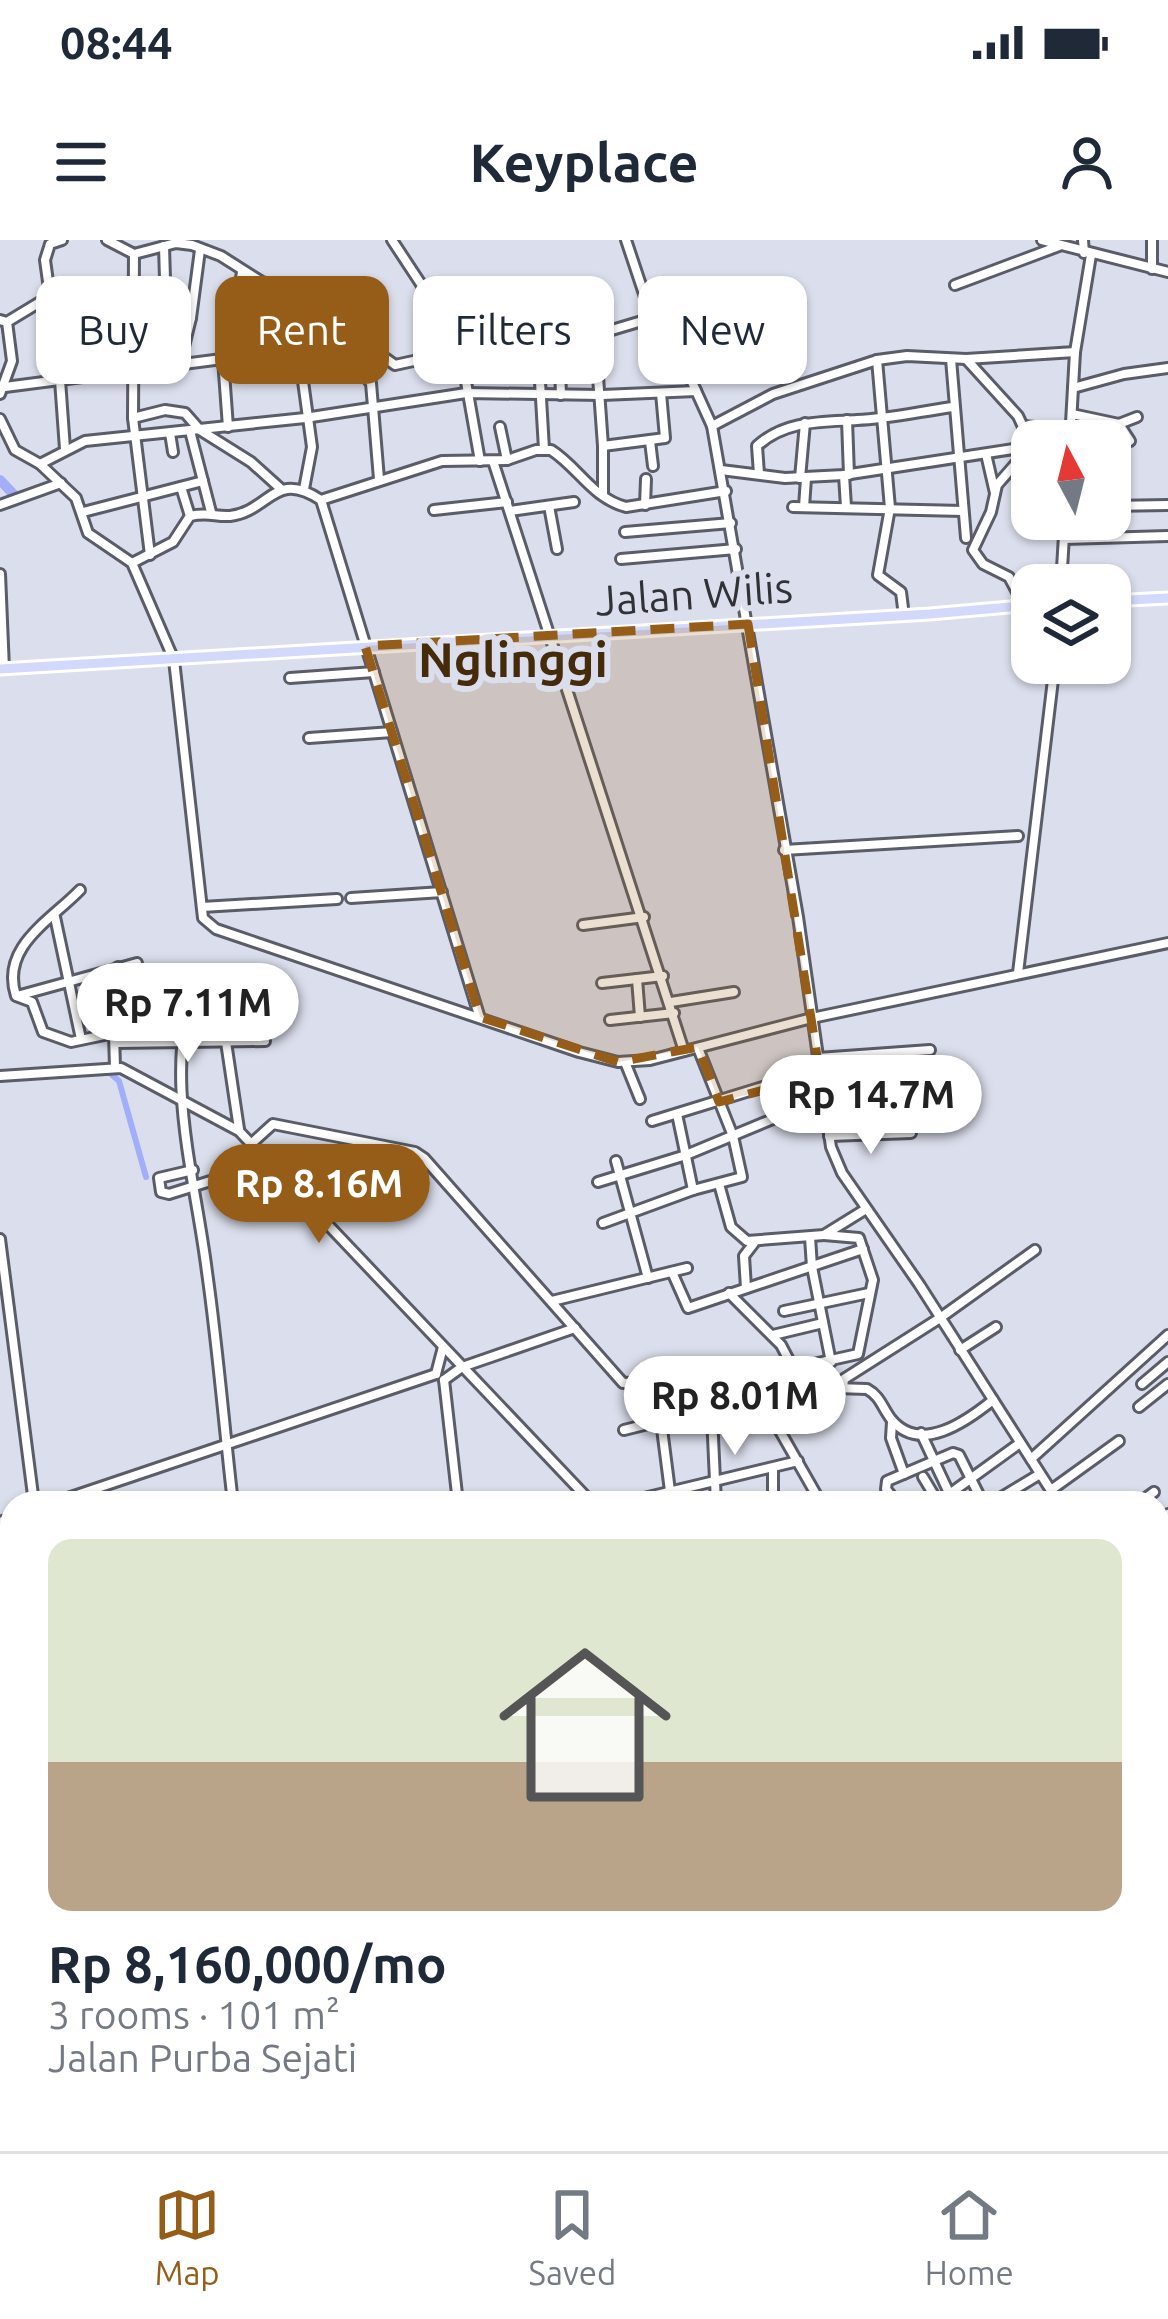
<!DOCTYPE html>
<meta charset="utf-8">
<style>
body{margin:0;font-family:Ubuntu,sans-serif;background:#f2f2f3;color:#1f2937;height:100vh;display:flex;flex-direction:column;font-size:45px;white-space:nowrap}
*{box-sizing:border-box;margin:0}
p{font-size:39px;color:#747a83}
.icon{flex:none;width:66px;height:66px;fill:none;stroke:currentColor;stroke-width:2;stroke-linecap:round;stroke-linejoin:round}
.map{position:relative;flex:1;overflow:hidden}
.sheet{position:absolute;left:0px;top:1251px;width:1170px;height:660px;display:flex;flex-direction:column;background:#fff;border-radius:36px 36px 0 0;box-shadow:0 3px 9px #0004}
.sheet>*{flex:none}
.guide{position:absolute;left:36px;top:36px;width:1098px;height:108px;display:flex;gap:24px}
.needle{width:78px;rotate:353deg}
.buttons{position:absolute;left:1011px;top:180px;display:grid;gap:24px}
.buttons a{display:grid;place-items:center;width:120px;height:120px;border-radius:24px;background:#fff;box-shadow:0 3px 9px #0004;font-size:60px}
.price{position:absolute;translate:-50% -102px;padding:0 27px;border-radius:42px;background:#fff;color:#222;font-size:39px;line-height:78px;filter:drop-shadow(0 3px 6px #0008)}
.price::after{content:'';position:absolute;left:50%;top:72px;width:36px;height:27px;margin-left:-18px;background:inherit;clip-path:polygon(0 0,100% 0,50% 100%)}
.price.selected{background:#955d17;color:#fff}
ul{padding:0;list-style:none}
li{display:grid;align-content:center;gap:24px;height:636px;padding:0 48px}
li+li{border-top:3px solid #e0e1e3}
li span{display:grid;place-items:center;height:372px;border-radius:24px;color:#555}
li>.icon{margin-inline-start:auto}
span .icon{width:216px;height:216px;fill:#fffc;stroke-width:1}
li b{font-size:51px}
.pill{padding:0 42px;border-radius:24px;background:#fff;box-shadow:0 3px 9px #0004;font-size:42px;line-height:108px}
.pill.selected{background:#955d17;color:#fff}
.status{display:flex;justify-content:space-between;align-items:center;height:84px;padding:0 60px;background:#fff;direction:ltr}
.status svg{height:33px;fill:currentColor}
header{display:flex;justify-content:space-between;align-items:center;height:156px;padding:0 48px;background:#fff;font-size:54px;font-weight:700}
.dock{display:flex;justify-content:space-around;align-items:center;height:168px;border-top:3px solid #e0e1e3;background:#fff;font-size:33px;color:#747a83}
.dock a{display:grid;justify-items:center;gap:6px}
.dock .selected{color:#955d17}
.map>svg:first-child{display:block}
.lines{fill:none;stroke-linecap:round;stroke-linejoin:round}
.canal{stroke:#a2aefa;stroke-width:6}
.river{stroke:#a2aefa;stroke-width:10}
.minor-casing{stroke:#5a5c68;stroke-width:14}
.major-casing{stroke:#fff;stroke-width:15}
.highway-casing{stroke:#fff;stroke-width:18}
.minor{stroke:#fff;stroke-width:8}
.major{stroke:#d3d9fa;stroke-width:9}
.highway{stroke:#b6c0f7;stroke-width:12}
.marked{fill:#955d17;fill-opacity:0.2;stroke:#955d17;stroke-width:9;stroke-dasharray:24 15;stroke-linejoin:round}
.labels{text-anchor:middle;stroke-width:12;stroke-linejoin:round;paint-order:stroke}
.street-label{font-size:42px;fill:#313237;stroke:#dbdeec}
.quarter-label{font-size:48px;font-weight:bold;fill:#462b0b;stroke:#dbdeec}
</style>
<div class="status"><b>08:44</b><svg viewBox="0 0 49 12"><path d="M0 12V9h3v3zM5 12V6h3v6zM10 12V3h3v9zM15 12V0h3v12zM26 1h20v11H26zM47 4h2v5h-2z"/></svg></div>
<header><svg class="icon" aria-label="menu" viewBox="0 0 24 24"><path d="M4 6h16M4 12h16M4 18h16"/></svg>Keyplace<svg class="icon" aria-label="person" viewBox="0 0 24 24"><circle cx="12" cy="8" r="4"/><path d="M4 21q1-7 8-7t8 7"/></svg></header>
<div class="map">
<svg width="1168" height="1911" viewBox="0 0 1168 1911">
<rect width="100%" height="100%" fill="#dbdeec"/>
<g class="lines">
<path class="canal" d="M111,834L119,841L146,937"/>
<g class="river">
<path d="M0,240L18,259"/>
<path d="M111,1899L113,1911"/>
</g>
<defs>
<g id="minor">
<path d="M107,0L134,14L176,3L192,5L221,16L262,42L361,61L371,73L381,115L395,125L418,120L483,95L537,91L595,95L652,78"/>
<path d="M392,0L459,102L480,221"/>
<path d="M626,0L652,78L687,131L712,186L798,677L831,907L842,933L919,1044L1059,1263"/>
<path d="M1042,0L1168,32"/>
<path d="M1083,0L1084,13"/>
<path d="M164,6L165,39"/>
<path d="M134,14L133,178L150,315"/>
<path d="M1152,29V0"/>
<path d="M955,45L1059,6"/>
<path d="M53,63L79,137"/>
<path d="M53,66L191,78"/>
<path d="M0,80L7,82L50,56L45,20L50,4L62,0"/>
<path d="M537,91L544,209"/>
<path d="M595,95L603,206L665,198L661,153"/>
<path d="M355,102L363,134L371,143L379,239"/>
<path d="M299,112L312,207L304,249"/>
<path d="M228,117L242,32"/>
<path d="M223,119L228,187"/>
<path d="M951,119L966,298"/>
<path d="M877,120L890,268L878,335L901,352L904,376"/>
<path d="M967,120L1018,176L1024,189L1018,221L997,245L991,272L973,310L983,324L1009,337L1024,365"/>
<path d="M180,123L191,78L200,10"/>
<path d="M560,128L561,155"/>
<path d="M60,140L65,209"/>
<path d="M5,147L377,99"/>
<path d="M1073,148L1124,134L1168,128"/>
<path d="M0,154L12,121L7,82"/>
<path d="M1072,174L1119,184L1130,201"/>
<path d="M133,178L165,170L185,173L200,190L251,222L281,249"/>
<path d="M0,179L15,210L40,224L76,258L88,293L132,323L174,420L203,678L216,689L579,812L618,822L650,820L812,778L1168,703"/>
<path d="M847,180L849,235"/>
<path d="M1119,184L1137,177"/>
<path d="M712,186L773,154L877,120L907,116L966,119L1075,112"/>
<path d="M1023,186L1071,190"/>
<path d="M500,187L507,220"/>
<path d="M190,191L211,272"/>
<path d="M170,193L173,212"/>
<path d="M650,201L653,226"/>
<path d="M1070,201L1075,112L1091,15"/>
<path d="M603,206V255"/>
<path d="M986,214L995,253"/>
<path d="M493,221L684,811"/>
<path d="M40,224L85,201L305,178L466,153L602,155L696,151"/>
<path d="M721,230L785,238L844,235L1020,208"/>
<path d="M759,234L757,206C785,180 822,182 857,180C889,179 922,171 953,167"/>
<path d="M844,235L846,267"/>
<path d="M800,238L805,183"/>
<path d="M181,247L190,276"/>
<path d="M321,260L479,775"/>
<path d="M0,265L61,243"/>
<path d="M645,265L646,239"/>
<path d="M549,266L557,309"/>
<path d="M1110,266L1168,265"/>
<path d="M793,267L963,271"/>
<path d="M804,267L806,238"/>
<path d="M434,270L507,262"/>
<path d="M510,271L574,262"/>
<path d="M83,272L203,241"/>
<path d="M625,292L731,283"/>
<path d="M1064,299L1168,296"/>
<path d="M621,319L736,309"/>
<path d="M132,323L173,302L190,276C209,272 215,277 230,276C270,271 274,229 321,260L442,221L507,220L536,210H551C578,227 592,258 626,267L726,251"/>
<path d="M0,334L4,429"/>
<path d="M1061,345L1065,279"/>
<path d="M290,438L374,432"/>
<path d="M309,498L392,492"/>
<path d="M784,610L1018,596"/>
<path d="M80,650C50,681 0,707 16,756L32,762L43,792L71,802L114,793"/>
<path d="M351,658L442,652"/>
<path d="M202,667L337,659"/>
<path d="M55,677L81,799"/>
<path d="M583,685L644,677"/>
<path d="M211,733L196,739C162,834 195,935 207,1032C218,1109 224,1186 233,1263"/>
<path d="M1018,733L1055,423"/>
<path d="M637,739L640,777"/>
<path d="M602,743L663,736"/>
<path d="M17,756L137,723"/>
<path d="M133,759L138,802"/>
<path d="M671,762L734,752"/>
<path d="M102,769L108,743L118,727"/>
<path d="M610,780L674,773"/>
<path d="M226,802L239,889"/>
<path d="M115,803L265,801"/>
<path d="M818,818L930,810"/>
<path d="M625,822L640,859"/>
<path d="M115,828L114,793L119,766L159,740L196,739"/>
<path d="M0,836L121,828L239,891L592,1263"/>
<path d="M677,874L693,950"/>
<path d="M652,881L772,844L820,835"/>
<path d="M829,896L911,893"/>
<path d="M252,903L273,884L415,912L424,918L623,1143L656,1142L670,1251"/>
<path d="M616,921L648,1038"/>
<path d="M193,930L159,938L161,952L169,954L271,922"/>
<path d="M598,942L686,915L780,876"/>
<path d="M719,944L731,987L747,1001L824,995L866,969"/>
<path d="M603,983L693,950L742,937L733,896L698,808"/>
<path d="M810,997L812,1027L831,1122"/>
<path d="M0,999L34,1263"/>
<path d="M672,1032L688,1068L863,1009"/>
<path d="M746,1048L744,1016L754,1003"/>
<path d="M729,1053L781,1105L803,1147L867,1149C880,1156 882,1167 891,1179C920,1215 967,1181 993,1160"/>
<path d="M552,1061L687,1028"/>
<path d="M784,1071L869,1053"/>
<path d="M773,1095L823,1083"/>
<path d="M960,1110L996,1087"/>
<path d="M436,1134L443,1107"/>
<path d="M444,1140L462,1127L575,1088"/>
<path d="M444,1140L458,1263"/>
<path d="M1142,1144L1168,1122"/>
<path d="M843,1147L844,1139L940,1078L1035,1010"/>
<path d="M661,1161L682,1160"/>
<path d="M1139,1167L1168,1144"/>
<path d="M768,1170L821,1263"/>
<path d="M712,1175L716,1263"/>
<path d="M892,1182L891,1198L904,1234"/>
<path d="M624,1190L664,1180L768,1170L780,1159V1143L791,1129L858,1114L873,1040L859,998L824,995"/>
<path d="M921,1193L950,1255"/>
<path d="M1031,1219L1168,1095"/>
<path d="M773,1228V1263"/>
<path d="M923,1237L938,1262"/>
<path d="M1051,1250L1119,1201"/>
<path d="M53,1263L436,1134"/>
<path d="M623,1263L798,1221"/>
<path d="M897,1263L886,1249L887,1241L953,1213L959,1215L983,1263"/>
<path d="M937,1263L1020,1203"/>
<path d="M992,1263L1040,1234"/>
<path d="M1139,1263L1154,1252"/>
<path d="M0,1282L12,1278"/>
<path d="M1158,1282L1168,1274"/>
<path d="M1158,1313L1168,1306"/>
<path d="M1158,1341L1168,1334"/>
<path d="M1158,1370L1168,1363"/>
<path d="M1158,1403L1168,1396"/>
<path d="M1158,1411L1168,1428"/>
<path d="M1158,1451L1168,1444"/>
<path d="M0,1570L12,1568"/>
<path d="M1158,1730L1168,1723"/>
<path d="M1158,1796L1168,1805"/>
<path d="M0,1895H12"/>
<path d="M96,1899L98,1911"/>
<path d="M171,1899L173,1911"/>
<path d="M237,1899L239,1911"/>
<path d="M282,1899L285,1911"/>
<path d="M338,1899L340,1909L347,1911"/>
<path d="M756,1899L758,1911"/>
<path d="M859,1899V1911"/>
<path d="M1123,1899L1126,1911"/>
<path d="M422,1911L518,1901"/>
<path d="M1153,1911L1165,1905"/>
</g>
<g id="major">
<path d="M1110,361L1168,358"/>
<path d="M0,429L930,374L1032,365"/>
</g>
<g id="highway">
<path d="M1158,1847L1168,1844"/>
<path d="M1158,1859L1168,1856"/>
<path d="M914,1911L965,1899"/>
<path d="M961,1911L1006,1899"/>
</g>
</defs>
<use href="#minor" class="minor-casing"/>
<use href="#major" class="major-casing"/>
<use href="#highway" class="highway-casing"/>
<use href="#minor" class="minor"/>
<use href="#major" class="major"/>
<use href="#highway" class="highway"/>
</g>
<path class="marked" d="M748,384L820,835L719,862L698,807L618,822L480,777L365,406Z"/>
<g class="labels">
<g class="street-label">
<text transform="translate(694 354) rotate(-4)" y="15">Jalan Wilis</text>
</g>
<g class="quarter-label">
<text x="513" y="437">Nglinggi</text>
</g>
</g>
</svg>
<div class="buttons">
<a><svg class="needle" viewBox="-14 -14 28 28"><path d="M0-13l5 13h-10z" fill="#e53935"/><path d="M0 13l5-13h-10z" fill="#747a83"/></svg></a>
<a><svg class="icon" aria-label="layers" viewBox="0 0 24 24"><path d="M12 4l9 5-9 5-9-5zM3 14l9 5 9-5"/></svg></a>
</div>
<b class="price" style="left:188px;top:825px">Rp 7.11M</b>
<b class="price" style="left:871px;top:917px">Rp 14.7M</b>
<b class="price selected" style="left:319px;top:1006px">Rp 8.16M</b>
<b class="price" style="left:735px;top:1218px">Rp 8.01M</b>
<div class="guide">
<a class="pill">Buy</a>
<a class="pill selected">Rent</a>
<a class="pill">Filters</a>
<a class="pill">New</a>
</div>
<section class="sheet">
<ul>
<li><span style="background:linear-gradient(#dfe7d0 60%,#b9a48a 0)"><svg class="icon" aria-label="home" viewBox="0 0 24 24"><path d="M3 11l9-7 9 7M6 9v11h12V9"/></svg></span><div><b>Rp 8,160,000/mo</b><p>3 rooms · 101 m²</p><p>Jalan Purba Sejati</p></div></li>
</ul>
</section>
</div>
<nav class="dock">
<a class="selected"><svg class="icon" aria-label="map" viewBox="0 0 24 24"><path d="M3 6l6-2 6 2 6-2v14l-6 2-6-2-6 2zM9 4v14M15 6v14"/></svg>Map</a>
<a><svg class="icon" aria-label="saved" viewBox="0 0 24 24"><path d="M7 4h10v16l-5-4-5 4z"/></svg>Saved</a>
<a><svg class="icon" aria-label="home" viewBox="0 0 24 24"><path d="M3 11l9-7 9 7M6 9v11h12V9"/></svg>Home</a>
</nav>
